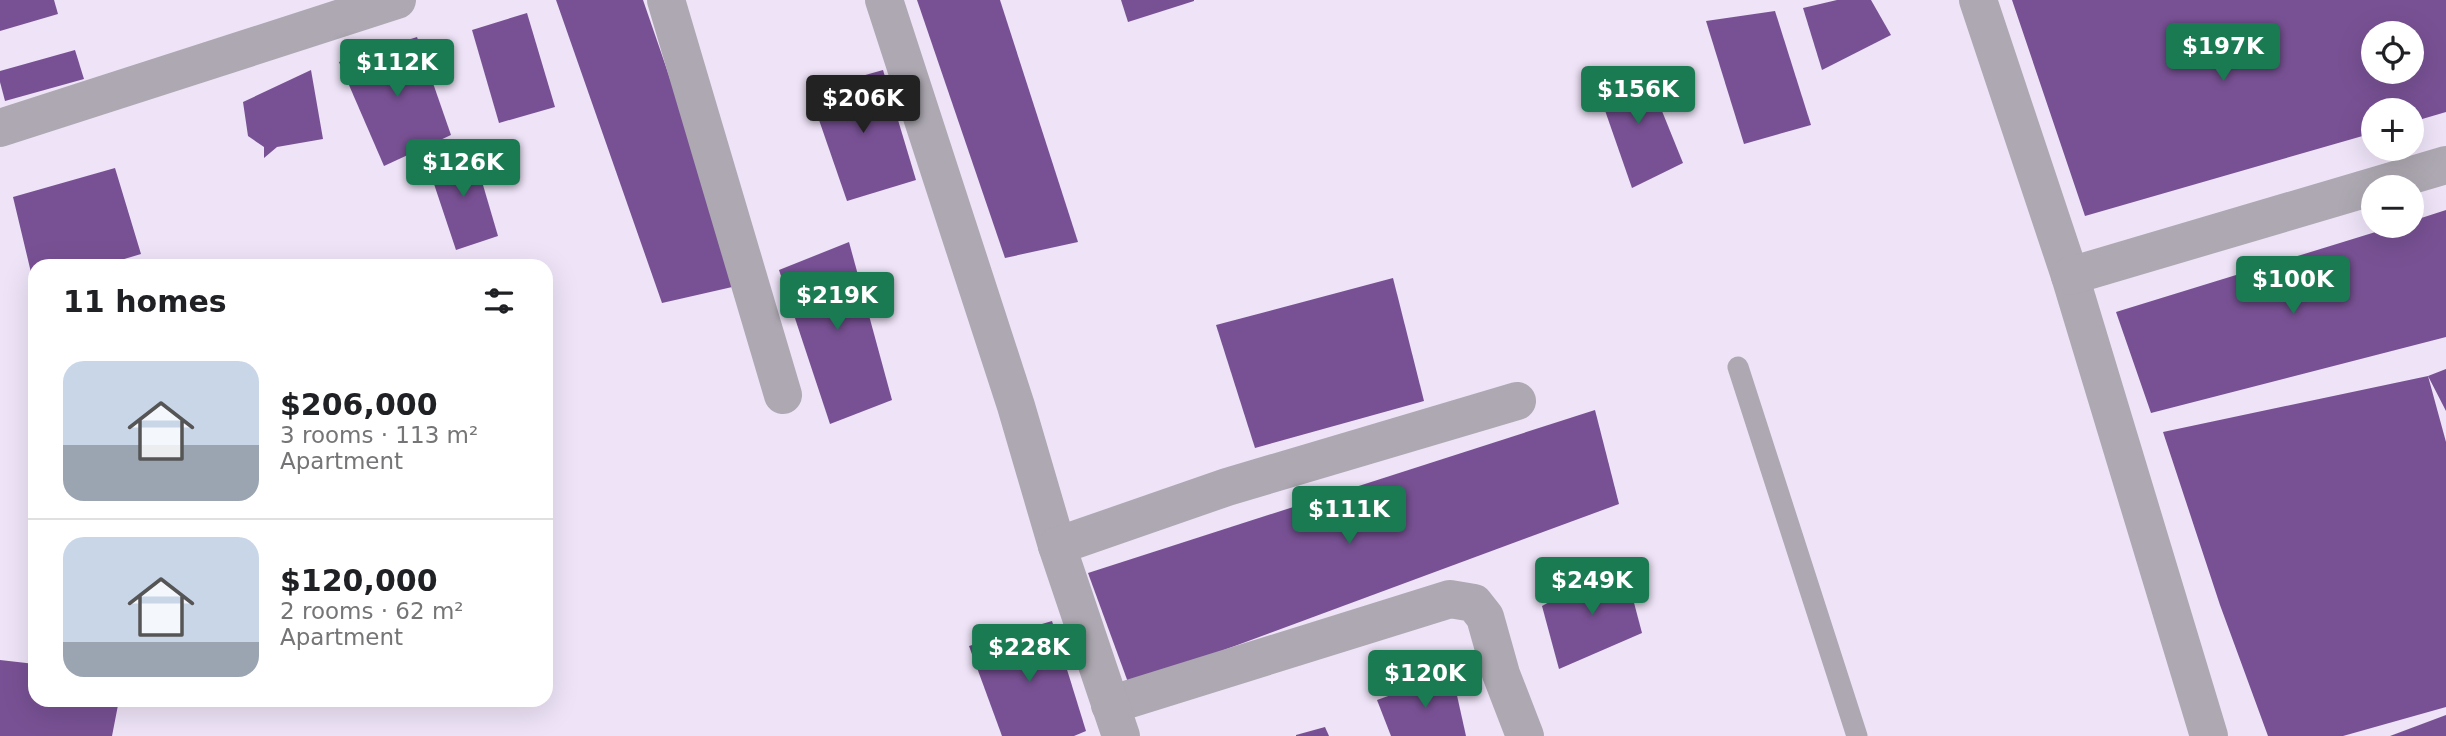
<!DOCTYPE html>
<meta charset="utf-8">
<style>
body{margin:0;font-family:"DejaVu Sans",sans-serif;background:#f2f2f2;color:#202124;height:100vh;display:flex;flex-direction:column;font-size:26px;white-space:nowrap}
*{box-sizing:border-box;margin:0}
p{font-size:23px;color:#757577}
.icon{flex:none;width:38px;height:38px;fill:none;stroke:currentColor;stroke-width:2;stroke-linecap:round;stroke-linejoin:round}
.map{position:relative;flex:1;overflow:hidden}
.sheet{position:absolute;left:28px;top:259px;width:525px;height:448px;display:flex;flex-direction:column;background:#fff;border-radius:21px;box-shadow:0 7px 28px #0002}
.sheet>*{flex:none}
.controls{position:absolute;left:2361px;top:21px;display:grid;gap:14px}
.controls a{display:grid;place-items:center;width:63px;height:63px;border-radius:50%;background:#fff;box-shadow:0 7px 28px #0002;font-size:35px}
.price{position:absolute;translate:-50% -60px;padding:0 16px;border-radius:7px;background:#1a7a52;color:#fff;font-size:23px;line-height:46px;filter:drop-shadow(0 2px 4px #0008)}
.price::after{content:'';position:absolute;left:50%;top:42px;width:21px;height:16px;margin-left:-10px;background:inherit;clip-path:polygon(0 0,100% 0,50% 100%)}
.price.selected{background:#222;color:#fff}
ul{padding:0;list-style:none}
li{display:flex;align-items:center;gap:21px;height:175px;padding:0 35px}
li+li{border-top:2px solid #e0e0e0}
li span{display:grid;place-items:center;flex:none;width:196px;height:140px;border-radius:21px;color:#555}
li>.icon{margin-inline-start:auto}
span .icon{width:84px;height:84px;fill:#fffc;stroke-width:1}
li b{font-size:30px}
h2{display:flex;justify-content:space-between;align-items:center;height:84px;padding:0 35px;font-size:30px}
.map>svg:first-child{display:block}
.building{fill:#785194;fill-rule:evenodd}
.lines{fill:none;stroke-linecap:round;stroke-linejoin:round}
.lane{stroke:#ada8b1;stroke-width:21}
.street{stroke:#ada8b1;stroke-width:38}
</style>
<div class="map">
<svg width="2446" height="736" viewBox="0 0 2446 736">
<rect width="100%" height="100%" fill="#eee3f7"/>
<g class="building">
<path d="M0,0H54L58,14L0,31Z"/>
<path d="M556,0H643L741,285L662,303Z"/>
<path d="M917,0H1000L1078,242L1005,258Z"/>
<path d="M1121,0H1194V1L1128,22Z"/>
<path d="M1837,0H1871L1891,35L1822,70L1803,8Z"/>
<path d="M2012,0H2446V112L2412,122V110H2373V133L2085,216ZM2373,33H2412V72H2373Z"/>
<path d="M1775,11L1811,125L1744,144L1706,21Z"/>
<path d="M527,13L555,107L499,123L472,30Z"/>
<path d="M417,37L451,135L384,166L339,62Z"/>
<path d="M75,50L84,79L5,101L0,82V71Z"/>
<path d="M311,70L323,139L277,147L264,158V147L248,136L243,102Z"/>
<path d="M883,70L916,180L847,201L809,91Z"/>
<path d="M1647,74L1683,163L1632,188L1593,76Z"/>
<path d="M473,151L498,236L456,250L426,160Z"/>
<path d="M115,168L141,254L101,266H35L34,285L13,197Z"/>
<path d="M2446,210V337L2151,413L2116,312L2395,226H2412V221Z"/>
<path d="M849,242L892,400L830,424L779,270Z"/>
<path d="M1393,278L1424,401L1255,448L1216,325Z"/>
<path d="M2446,369V411L2428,376L2446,442V707L2343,736H2268L2220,605L2163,432L2428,376Z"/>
<path d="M1595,410L1619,504L1129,685L1088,573Z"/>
<path d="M1623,561L1642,633L1559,669L1542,606Z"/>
<path d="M1052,621L1086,731L1074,736H1002L969,646Z"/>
<path d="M0,660L35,664V700H119L112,736H0Z"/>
<path d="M1452,673L1466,736H1391L1377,700Z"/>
<path d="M2446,715V736H2390Z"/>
<path d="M1325,727L1329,736H1296V735Z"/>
</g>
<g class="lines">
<path class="lane" d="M1738,367L1857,736"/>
<g class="street">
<path d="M666,0L783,395"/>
<path d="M884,0L1016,406L1057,546"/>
<path d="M1978,0L2070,276L2209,736"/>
<path d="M0,128L397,0"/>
<path d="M2070,276L2446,165"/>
<path d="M1110,705L1450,599L1474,603L1485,617L1501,674L1525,736"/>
<path d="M1121,736L1057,546L1227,487L1517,401"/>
</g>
</g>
</svg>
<div class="controls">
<a><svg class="icon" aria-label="locate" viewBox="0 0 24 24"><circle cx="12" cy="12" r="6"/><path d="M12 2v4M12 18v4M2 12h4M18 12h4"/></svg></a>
<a>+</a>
<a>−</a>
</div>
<b class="price" style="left:2223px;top:83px">$197K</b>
<b class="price" style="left:397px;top:99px">$112K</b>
<b class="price" style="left:1638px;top:126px">$156K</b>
<b class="price selected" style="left:863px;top:135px">$206K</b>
<b class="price" style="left:463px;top:199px">$126K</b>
<b class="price" style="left:2293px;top:316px">$100K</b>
<b class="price" style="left:837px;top:332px">$219K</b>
<b class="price" style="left:1349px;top:546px">$111K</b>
<b class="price" style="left:1592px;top:617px">$249K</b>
<b class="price" style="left:1029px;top:684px">$228K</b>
<b class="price" style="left:1425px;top:710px">$120K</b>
<section class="sheet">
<h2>11 homes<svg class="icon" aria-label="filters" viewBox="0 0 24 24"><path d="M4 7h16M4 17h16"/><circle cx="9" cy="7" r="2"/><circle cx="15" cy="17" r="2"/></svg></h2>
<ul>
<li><span style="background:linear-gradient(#c9d6e8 60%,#9aa5b1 0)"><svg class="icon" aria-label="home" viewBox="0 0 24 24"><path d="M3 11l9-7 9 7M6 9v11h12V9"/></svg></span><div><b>$206,000</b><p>3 rooms · 113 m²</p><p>Apartment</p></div></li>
<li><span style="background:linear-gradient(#c9d6e8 75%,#9aa5b1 0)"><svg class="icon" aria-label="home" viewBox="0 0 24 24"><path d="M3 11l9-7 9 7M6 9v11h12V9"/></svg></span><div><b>$120,000</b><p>2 rooms · 62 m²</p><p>Apartment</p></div></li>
</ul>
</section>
</div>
